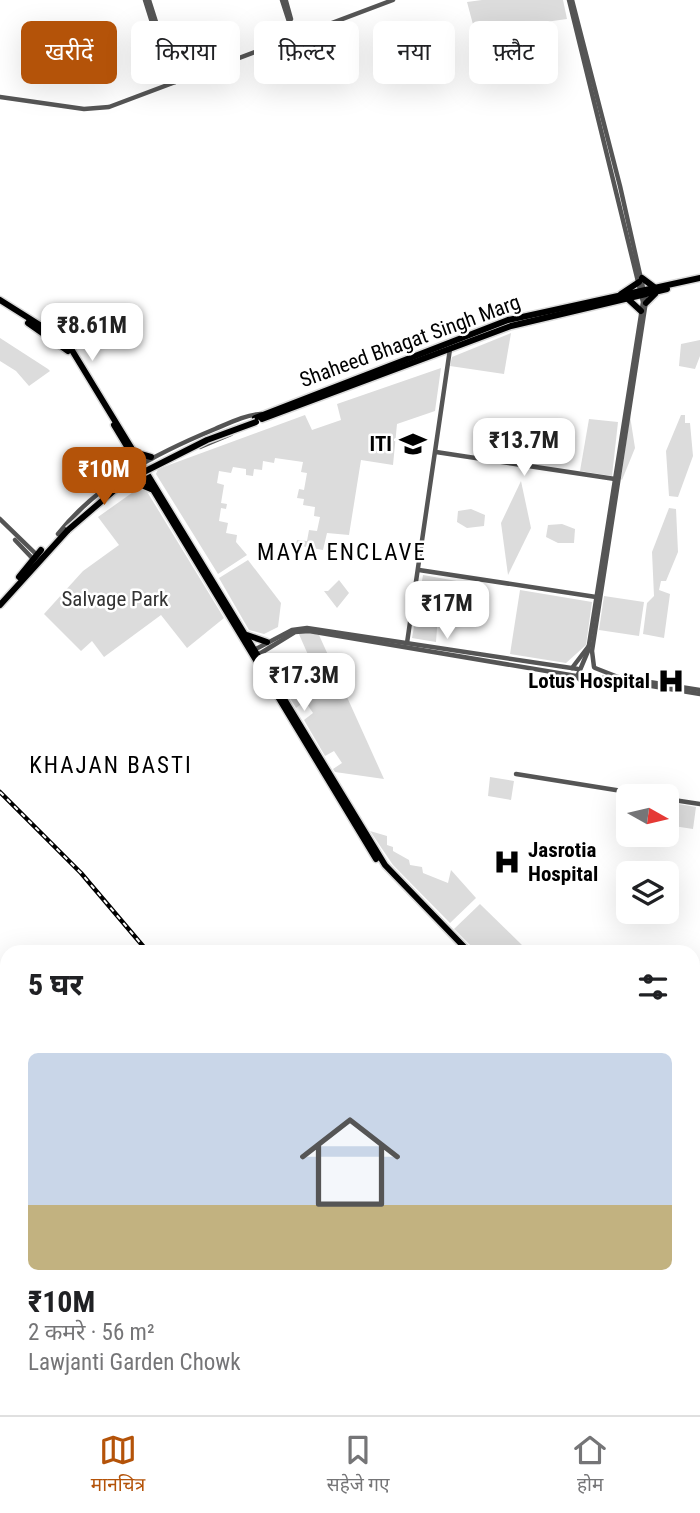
<!DOCTYPE html>
<html lang="hi">
<meta charset="utf-8">
<style>
body{margin:0;font-family:"Roboto Condensed","Noto Sans Devanagari",sans-serif;background:#f2f2f2;color:#202124;height:100vh;display:flex;flex-direction:column;font-size:26px;white-space:nowrap}
*{box-sizing:border-box;margin:0}
p{font-size:23px;color:#757577}
.icon{flex:none;width:38px;height:38px;fill:none;stroke:currentColor;stroke-width:2;stroke-linecap:round;stroke-linejoin:round}
.map{position:relative;flex:1;overflow:hidden}
.drawer{position:absolute;left:0px;top:945px;width:700px;height:471px;display:flex;flex-direction:column;background:#fff;border-radius:21px 21px 0 0;box-shadow:0 7px 28px #0002}
.drawer>*{flex:none}
.banner{position:absolute;left:21px;top:21px;width:658px;height:63px;display:flex;gap:14px}
.needle{width:46px;rotate:98deg}
.tools{position:absolute;left:616px;top:784px;display:grid;gap:14px}
.tools a{display:grid;place-items:center;width:63px;height:63px;border-radius:10px;background:#fff;box-shadow:0 7px 28px #0002;font-size:35px}
.price{position:absolute;translate:-50% -60px;padding:0 16px;border-radius:14px;background:#fff;color:#222;font-size:23px;line-height:46px;filter:drop-shadow(0 2px 4px #0008)}
.price::after{content:'';position:absolute;left:50%;top:42px;width:21px;height:16px;margin-left:-10px;background:inherit;clip-path:polygon(0 0,100% 0,50% 100%)}
.price.selected{background:#b45309;color:#fff}
ul{padding:0;list-style:none}
li{display:grid;align-content:center;gap:14px;height:371px;padding:0 28px}
li+li{border-top:2px solid #e0e0e0}
li span{display:grid;place-items:center;height:217px;border-radius:10px;color:#555}
li>.icon{margin-inline-start:auto}
span .icon{width:126px;height:126px;fill:#fffc;stroke-width:1}
li b{font-size:30px}
h2{display:flex;justify-content:space-between;align-items:center;height:84px;padding:0 28px;font-size:30px}
.chip{padding:0 24px;border-radius:10px;background:#fff;box-shadow:0 7px 28px #0002;font-size:24px;line-height:63px}
.chip.selected{background:#b45309;color:#fff}
.dock{display:flex;justify-content:space-around;align-items:center;height:98px;border-top:2px solid #e0e0e0;background:#fff;font-size:19px;color:#757577}
.dock a{display:grid;justify-items:center;gap:4px}
.dock .selected{color:#b45309}
.map>svg:first-child{display:block}
.green{fill:#dcdcdc}
.lines{fill:none;stroke-linecap:round;stroke-linejoin:round}
.major-casing{stroke:#dbdbdb;stroke-width:9}
.minor{stroke:#555;stroke-width:4.5}
.major{stroke:#000;stroke-width:6}
.rail-casing{stroke:#000;stroke-width:4.5}
.rail{stroke:#fff;stroke-width:2;stroke-dasharray:5;stroke-linecap:butt}
.major-bridge-casing{stroke:#dbdbdb;stroke-width:9;stroke-linecap:butt}
.major-bridge{stroke:#000;stroke-width:6}
.labels{text-anchor:middle;stroke-width:5;stroke-linejoin:round;paint-order:stroke}
.street-label{font-size:21px;fill:#000;stroke:#fff}
.poi-label{font-size:21px;font-weight:bold;fill:#000;stroke:#fff;text-anchor:end}
.park-label{font-size:21px;fill:#333;stroke:#fff}
.neighbourhood-label{font-size:23px;letter-spacing:2px;fill:#000;stroke:#fff}
</style>
<div class="map">
<svg width="700" height="1415" viewBox="0 0 700 1415">
<rect width="100%" height="100%" fill="#fff"/>
<g class="green">
<path d="M482,0H563L567,19L475,32L467,2Z"/>
<path d="M511,333L504,374L450,366L452,357Z"/>
<path d="M0,338L48,369L50,371L29,386L16,371L0,361Z"/>
<path d="M700,340V356L695,369L679,366L681,344Z"/>
<path d="M441,368L435,411L397,424L393,465L361,460L349,535L327,533L323,550L296,545L297,540L307,541L309,530L317,531L320,517L314,516L315,507L303,505L304,499L297,498L299,489L304,490L307,473L301,472L303,462L275,458L274,463L263,461L262,470L254,469L253,476L246,475V469L233,467L231,473L219,471L217,483L224,485L221,503L227,504L226,509L221,508L219,521L228,523L226,533L237,535L236,542L247,555L218,574L156,474L158,469L305,415L312,430L341,420L337,404Z"/>
<path d="M681,415H685V423H690L693,456L678,497L669,496L666,451Z"/>
<path d="M630,416L635,448L622,480L621,479Z"/>
<path d="M589,419L618,422L612,476L580,471Z"/>
<path d="M521,481L531,528L508,575L501,523Z"/>
<path d="M143,485L224,618L187,648L161,615L104,657L92,641L81,651L44,614L83,571L119,545L98,517Z"/>
<path d="M669,508L676,509L678,552L666,581H661L659,590L670,594L664,638L643,634L647,603L654,596L652,552Z"/>
<path d="M471,509L485,515L484,526L467,528L457,522L458,511Z"/>
<path d="M562,524L575,529L574,543H558L546,537L548,525Z"/>
<path d="M248,560L281,603L278,627L264,634L249,630L219,578Z"/>
<path d="M423,575L468,583L462,619L438,615L436,642L412,638Z"/>
<path d="M339,580L349,593L337,608L324,591H328Z"/>
<path d="M520,590L592,602L586,645L566,663L510,654Z"/>
<path d="M604,596L644,602L639,636L599,630Z"/>
<path d="M304,631L319,635L384,779L335,772L333,769L342,763L334,751L325,756L304,720L313,713L305,701L296,708L283,686L313,666L298,632Z"/>
<path d="M490,777L514,781L511,800L488,796Z"/>
<path d="M667,802L696,807L693,829L667,825Z"/>
<path d="M370,831L387,836V845L393,847V851L409,860L410,865L422,867L423,873L448,883L451,870L476,898L450,923L393,865Z"/>
<path d="M480,904L524,947L519,952H477L454,929Z"/>
</g>
<g class="lines">
<defs>
<g id="major">
<path d="M642,278L654,287"/>
<path d="M621,294L639,282"/>
<path d="M628,299L641,311"/>
<path d="M0,300L62,339L70,347L385,865L469,952"/>
<path d="M646,303L655,294"/>
<path d="M28,323L68,351"/>
<path d="M255,418L508,320L700,278"/>
<path d="M262,419L511,326L667,289"/>
<path d="M114,425L376,859"/>
<path d="M137,453L151,457"/>
<path d="M127,472L131,455"/>
<path d="M132,481L151,489"/>
<path d="M19,577L41,550"/>
<path d="M0,605L68,530"/>
<path d="M247,635L267,642"/>
<path d="M693,1173L700,1180"/>
<path d="M693,1180L700,1187"/>
</g>
</defs>
<use href="#major" class="major-casing"/>
<g class="minor">
<path d="M145,0L171,83"/>
<path d="M149,0L175,82"/>
<path d="M282,0L294,37"/>
<path d="M569,0L643,302L588,651L577,677L585,684L603,678L700,694"/>
<path d="M572,0L620,186L646,301L592,651L594,667"/>
<path d="M286,1L291,19"/>
<path d="M0,97L84,109L109,107L393,0"/>
<path d="M200,447L231,434"/>
<path d="M436,452L615,479"/>
<path d="M118,490L134,480"/>
<path d="M0,519L37,555"/>
<path d="M58,534C98,483 157,453 215,429C229,423 247,414 262,414"/>
<path d="M15,540L33,559"/>
<path d="M419,570L596,597"/>
<path d="M407,643L450,349"/>
<path d="M252,651L292,630L307,628L578,669"/>
<path d="M256,656L295,632L309,631L576,676"/>
<path d="M572,668L588,647"/>
<path d="M595,668L618,677L700,690"/>
<path d="M516,774L653,796"/>
<path d="M667,799L700,804"/>
</g>
<use href="#major" class="major"/>
<defs>
<g id="rail">
<path d="M0,792L81,873L148,952"/>
<path d="M600,1409L607,1415"/>
</g>
</defs>
<use href="#rail" class="rail-casing"/>
<use href="#rail" class="rail"/>
<defs>
<path id="major-bridge" d="M68,530L124,482L207,440L256,422"/>
</defs>
<use href="#major-bridge" class="major-bridge-casing"/>
<use href="#major-bridge" class="major-bridge"/>
</g>
<defs>
<symbol id="university-bare" viewBox="-9 -9 18 18"><path d="M0-5L7-2L0 1L-7-2ZM-4 1L0 2.5L4 1V4Q0 6-4 4Z" fill="#000" stroke="#fff" stroke-width="2.5" paint-order="stroke"/></symbol>
<symbol id="hospital-bare" viewBox="-9 -9 18 18"><path d="M-5-5h3v3.5h4V-5h3V5h-3V1.5h-4V5h-3Z" fill="#000" stroke="#fff" stroke-width="2.5" paint-order="stroke"/></symbol>
</defs>
<g fill-rule="evenodd">
<use href="#university-bare" x="394" y="425" width="38" height="38"/>
<use href="#hospital-bare" x="652" y="662" width="38" height="38"/>
<use href="#hospital-bare" x="488" y="843" width="38" height="38"/>
</g>
<g class="labels">
<g class="street-label">
<text transform="translate(410 341) rotate(-20)" y="7">Shaheed Bhagat Singh Marg</text>
</g>
<g class="poi-label">
<text x="392" y="451">ITI</text>
<text x="650" y="688">Lotus Hospital</text>
<text x="528" y="857" text-anchor="start">Jasrotia<tspan x="528" dy="24">Hospital</tspan></text>
</g>
<g class="park-label">
<text x="115" y="606">Salvage Park</text>
</g>
<g class="neighbourhood-label">
<text x="342" y="560">MAYA ENCLAVE</text>
<text x="111" y="773">KHAJAN BASTI</text>
</g>
</g>
</svg>
<div class="tools">
<a><svg class="needle" viewBox="-14 -14 28 28"><path d="M0-13l5 13h-10z" fill="#e53935"/><path d="M0 13l5-13h-10z" fill="#757577"/></svg></a>
<a><svg class="icon" aria-label="layers" viewBox="0 0 24 24"><path d="M12 4l9 5-9 5-9-5zM3 14l9 5 9-5"/></svg></a>
</div>
<b class="price" style="left:92px;top:363px">₹8.61M</b>
<b class="price" style="left:524px;top:478px">₹13.7M</b>
<b class="price selected" style="left:104px;top:507px">₹10M</b>
<b class="price" style="left:447px;top:641px">₹17M</b>
<b class="price" style="left:304px;top:713px">₹17.3M</b>
<div class="banner">
<a class="chip selected">खरीदें</a>
<a class="chip">किराया</a>
<a class="chip">फ़िल्टर</a>
<a class="chip">नया</a>
<a class="chip">फ़्लैट</a>
</div>
<section class="drawer">
<h2>5 घर<svg class="icon" aria-label="filters" viewBox="0 0 24 24"><path d="M4 7h16M4 17h16"/><circle cx="9" cy="7" r="2"/><circle cx="15" cy="17" r="2"/></svg></h2>
<ul>
<li><span style="background:linear-gradient(#c9d6e8 70%,#c2b280 0)"><svg class="icon" aria-label="home" viewBox="0 0 24 24"><path d="M3 11l9-7 9 7M6 9v11h12V9"/></svg></span><div><b>₹10M</b><p>2 कमरे · 56 m²</p><p>Lawjanti Garden Chowk</p></div></li>
</ul>
</section>
</div>
<nav class="dock">
<a class="selected"><svg class="icon" aria-label="map" viewBox="0 0 24 24"><path d="M3 6l6-2 6 2 6-2v14l-6 2-6-2-6 2zM9 4v14M15 6v14"/></svg>मानचित्र</a>
<a><svg class="icon" aria-label="saved" viewBox="0 0 24 24"><path d="M7 4h10v16l-5-4-5 4z"/></svg>सहेजे गए</a>
<a><svg class="icon" aria-label="home" viewBox="0 0 24 24"><path d="M3 11l9-7 9 7M6 9v11h12V9"/></svg>होम</a>
</nav>
